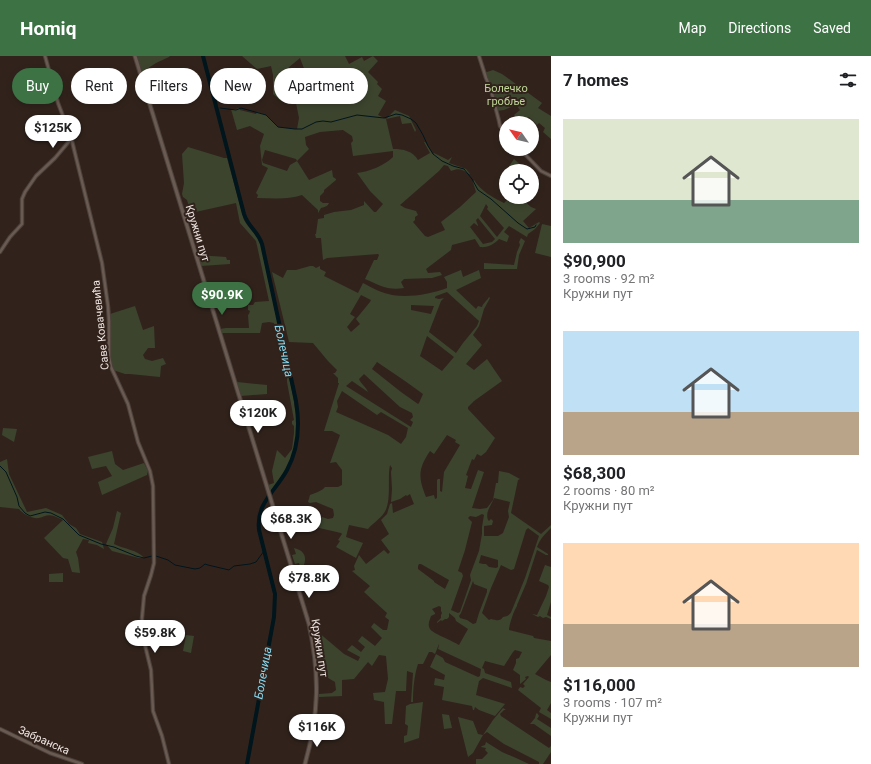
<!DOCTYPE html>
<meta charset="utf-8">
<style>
body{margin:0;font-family:Roboto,sans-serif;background:#f6f6f6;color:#202124;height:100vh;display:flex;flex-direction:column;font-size:15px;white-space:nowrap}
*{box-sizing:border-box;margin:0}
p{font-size:13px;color:#757577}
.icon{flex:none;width:22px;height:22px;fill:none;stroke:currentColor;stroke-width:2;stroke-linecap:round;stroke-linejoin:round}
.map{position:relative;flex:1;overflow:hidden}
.drawer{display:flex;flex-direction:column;background:#fff;width:320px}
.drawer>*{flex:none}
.top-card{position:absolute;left:12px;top:12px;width:380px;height:36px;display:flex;gap:8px}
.needle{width:26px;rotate:304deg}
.controls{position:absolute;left:499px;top:60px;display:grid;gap:8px}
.controls a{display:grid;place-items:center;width:40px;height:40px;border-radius:50%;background:#fff;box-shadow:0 2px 6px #0003;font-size:20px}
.price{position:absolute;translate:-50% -34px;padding:0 9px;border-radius:14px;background:#fff;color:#222;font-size:13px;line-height:26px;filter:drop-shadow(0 1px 2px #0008)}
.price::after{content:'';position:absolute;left:50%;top:24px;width:12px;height:9px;margin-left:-6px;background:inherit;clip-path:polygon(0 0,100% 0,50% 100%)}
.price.current{background:#3c7244;color:#fff}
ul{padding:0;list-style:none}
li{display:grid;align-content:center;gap:8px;height:212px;padding:0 12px}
li span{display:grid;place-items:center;height:124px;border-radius:0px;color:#555}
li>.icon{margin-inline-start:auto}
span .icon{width:72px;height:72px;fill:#fffc;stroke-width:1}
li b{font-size:17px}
h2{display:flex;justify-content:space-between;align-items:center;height:48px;padding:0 12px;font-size:17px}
.pill{padding:0 14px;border-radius:18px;background:#fff;box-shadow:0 2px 6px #0003;font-size:14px;line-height:36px}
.pill.current{background:#3c7244;color:#fff}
header{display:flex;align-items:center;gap:24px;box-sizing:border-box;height:56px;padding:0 20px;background:#3c7244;color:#fff}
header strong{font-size:19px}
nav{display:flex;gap:22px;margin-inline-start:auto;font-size:14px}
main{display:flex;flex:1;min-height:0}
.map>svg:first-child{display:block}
.green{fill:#3c442e;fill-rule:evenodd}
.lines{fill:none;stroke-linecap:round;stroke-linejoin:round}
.stream{stroke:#00151c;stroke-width:1}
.river{stroke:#00151c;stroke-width:4}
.tertiary-casing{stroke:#4b403a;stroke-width:4.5}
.secondary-casing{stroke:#4b403a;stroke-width:5}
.tertiary{stroke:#695a52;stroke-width:2.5}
.secondary{stroke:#695a52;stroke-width:3}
.labels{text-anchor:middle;stroke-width:4;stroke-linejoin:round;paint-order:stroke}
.park-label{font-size:11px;fill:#c0d798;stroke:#31231c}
.street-label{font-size:11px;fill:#eee4e0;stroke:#31231c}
.water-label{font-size:12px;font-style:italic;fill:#85d9f0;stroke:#31231c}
</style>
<header>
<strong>Homiq</strong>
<nav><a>Map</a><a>Directions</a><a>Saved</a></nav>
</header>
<main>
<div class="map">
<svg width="551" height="708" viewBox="0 0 551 708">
<rect width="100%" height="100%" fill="#31231c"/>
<g class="green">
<path d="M137,0H170L169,1L156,7L142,16Z"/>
<path d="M242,0H345L349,8L362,1L364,5L373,0L378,5L368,16L378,26L377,28L382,33L378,40L386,45L378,59L386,63L395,54L409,60L416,74L415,76L411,67L402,68L400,60L386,63L393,93C403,93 413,95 418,104L430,97L424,86H425L433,98L434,97L448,104L452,101L449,107L466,113L470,118H469C462,113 459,112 451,115L448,110L444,109L439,115L400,149L405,152L416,155L418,159L415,161V164L413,166L425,180L428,181L445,174L441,166L460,151L476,136L473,126L474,124C481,135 492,141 504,147L510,141H520L531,151L536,153L523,165L529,172L539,166L540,167L535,173L528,178L527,181L509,170L504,176L509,180L507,186L499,183C494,188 488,192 480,191L475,183L452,189L451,194L426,213L428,217L440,216L442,219L432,222L404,223L401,226L404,232C388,235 379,229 365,223L374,204H377L379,199L378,198L327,202L323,204L321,182H316L315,178H316L318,163L324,162V159L334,156L351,154L364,149V145L374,156H376L383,148L370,135L357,117C369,116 385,109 393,101V95L353,100L351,87L353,85L352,80L343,74L320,76L305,81L306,89L309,93L297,105L309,124L332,114L333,121L336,123V124L324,134V136L320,140V145L323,147H329C328,150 325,151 321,152L318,157V154L302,139C287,144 272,142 257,142L258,139L256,137L268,112L262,109L260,90L264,78L250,70L237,74L231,53H236L239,52L240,54L256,58L257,56L266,59L278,71L297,73L299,62L295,42L287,39L281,45L273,38V19L271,10L257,13ZM300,2L308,23L297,25L292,22L288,12ZM265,94L296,103L297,105L290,109L287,115L263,107L262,104ZM486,148L488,151L487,153L504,172L497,181L480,160ZM478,162L495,183L492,186L483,188L470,171L474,167L478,170V169L477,167L476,164Z"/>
<path d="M493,14L502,18L542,47L538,52L551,60V83L543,76L545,72L539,67L537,69L529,61L521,67L514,59L520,54L516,49L504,54L496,55L491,34L484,17Z"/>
<path d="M188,91L224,102H227L244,164C249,173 257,178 261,188L293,340L297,367L296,381L292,401L282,420L270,436L268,429L274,427L272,415L277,394L285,402L292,393L294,377V370L292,368V365L294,364L287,326V316L284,315L285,313H286V312L285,311L278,289L274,267L269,266L262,267L260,277H221L220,273L226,272H249L248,259L249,258L250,255L248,254V249H253L255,246L269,245L256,185L240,167L236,147L191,157L187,144L183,141L182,138L184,127L182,98Z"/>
<path d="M514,103L523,111L521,115H506V125L503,119Z"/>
<path d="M542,168L551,170V201L535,197Z"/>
<path d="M521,182L525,185L519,199L517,213H484V207L514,209L517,196L520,189L519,186Z"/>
<path d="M197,199L226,201L227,204H230V208L201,210Z"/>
<path d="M310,210H313L316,212L320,210V213L326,216L324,220L358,237L363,227C372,232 382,237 392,239C409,242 431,238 447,232V226L444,221L461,214L463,221L479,214L481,222L456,234L476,253L478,250L482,251C483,247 487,245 489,241L490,242L484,253L479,270L473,279L482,289L466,308L474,314L487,303L502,325L474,345L468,351V353L495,382L486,396L481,400L477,398L474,404L472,403L466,419L468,420L465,432L471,433L478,414L484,416L472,452L480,453L487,452L493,444L496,427H498L499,415L509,417L520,423L518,424L511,457L541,478L551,469V472C545,478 540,483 537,491L548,498V499H546L537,494L526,528L517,549V550C514,554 509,569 509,574L533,580L534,582L551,585V599L535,618L546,624L551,626V647L547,654L551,657V663L539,656L541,652L518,634L520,631L523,632L525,630L523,628L529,621L528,620L525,621L526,623L520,628V619L513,614L516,607V603L519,602L522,596L515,594L513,596L504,610L485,605L482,612L484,613L485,617L511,626L512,632L483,622L479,625L476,639L505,648L495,660L479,654L475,651L474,654H473L472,650L442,644L444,631L434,629L435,622L444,624L445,619L430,611L436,598L443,602L445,606L478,621L480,620L481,613L438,593L439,589V588L435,598L432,596H429L423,608H418C414,620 413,634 413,646H411L413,617L407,615L406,635H396L392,668H385L384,646L374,644L373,637L385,636L388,623L386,600L379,599L372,610L368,606L354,623L342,624V640L319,641V638L332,637L336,634L335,626L318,616L314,583L308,562L322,569L318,576L344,598L358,605L360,601L347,594L352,589L361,596L365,591L358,585L362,580L375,590L382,582L371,571L374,567L383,574H387L389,564L385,561L387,557L364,536L370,530L352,515L355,514L354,510L359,499L366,508L384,494L388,498L390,496L381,484L389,478L381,464L387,458L390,448L392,447L393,457L414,448L410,438L407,440L406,439L400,443L391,446L392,433L391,416L392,412L390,409C387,423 392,446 384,457C380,463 373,467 368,473L349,469L346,481L363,487L356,502L336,491L340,485L338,484L342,478L341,477L315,471L280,469L274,450H281L320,463L322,461L328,463L333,462L334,459L333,453L316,446L310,447L308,446L310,439C315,437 322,435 325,431H338L342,429V414L336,406L330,407L340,379L332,375H324L339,327H338V322L333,317H335L337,314L328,305L313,287L289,286L272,216L283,222L287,214H296ZM447,236L479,265L477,270L463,287L456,297L429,276L441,245L444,242L439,243L435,242V241L436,240ZM361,239L371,244L370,246L356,263L360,268L351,276L347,271L355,261L350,258ZM411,249L434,250L431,258L411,254ZM427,280L454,301L442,315L420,300ZM377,306L405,325L423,338L419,347L418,348L401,336L372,313ZM364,318L400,351L412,357L413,361L410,364L413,366L411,371L346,330L352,325L368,336C366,331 361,328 359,323ZM342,335L377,359L381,356L408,372L406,381L401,388L388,379L336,356L338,351L337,345ZM447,379L456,384L455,386L460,389L444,416L442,436L440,435V423H438L437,424V442L435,443L434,439L426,441C418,421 418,413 430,395L434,398ZM494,442L510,446L508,455L509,461L503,477L498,480H484V470L492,469L493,465L491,463L489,465L488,464C485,456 491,450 494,442ZM482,458L484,459L482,471V478L479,495L470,519L471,524L460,556L458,557L451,554L463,520L462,517L458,515L465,494L472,466L468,462L470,460L476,461ZM528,472L539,480L525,522L512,554C510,559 508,560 503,561C500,566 496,564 491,563L489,564L482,557L491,532L501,509L511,514L514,513L526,474ZM481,499L498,504V511L496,512L489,511L486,508H483L479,507ZM419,508H421L449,524L445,533L434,526V525L418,513V510ZM473,525L474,528L487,533V536L479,557L476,567L473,568L467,564L460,562L459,560L461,557ZM439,550L441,551V555L442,557L441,559V562L437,566V567L441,564L442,565L445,563H447L449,561V557L455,562L456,565L468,573L459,589C453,585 432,577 430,573C427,568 430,564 431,560L435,558V557L432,553Z"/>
<path d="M135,250L143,274L154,270L155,292H148L143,299L145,303L152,305L163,302L166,308L161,310L160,321L130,318H125L113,314L111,303L110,258Z"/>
<path d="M237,326L267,329V338L241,340Z"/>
<path d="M3,372L17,373L14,386L2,379Z"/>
<path d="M112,395L115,408L123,414L144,407L148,415L147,419L102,439L98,426L112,420L106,410L92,413L88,401Z"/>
<path d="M7,403L9,418L27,456L46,452L62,459L69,468L76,472L80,478L102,486L104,493L97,489L88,487L89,484L83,483L76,496L78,502L80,517L72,516L68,503L63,502L44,482L63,464C60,463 57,461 54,460C47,458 44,461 39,462C32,463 23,458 19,453L0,451V406Z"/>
<path d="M117,455L121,457L114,488C124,493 138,494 144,502H139L112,495L106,488L113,472Z"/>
<path d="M294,492C307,495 307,504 302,514H301L299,507L295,508L292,499L296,498Z"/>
<path d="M545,509L551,511V546L547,559L551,561V563L546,561L543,562L540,560L538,561L532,558L537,559L546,540L549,531L548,529L539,525Z"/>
<path d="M63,517V526H49V518Z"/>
<path d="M186,579L194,580L191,597L183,595Z"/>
<path d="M423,646L419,682L404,687V680L407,679L408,670L407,669L405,668L406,650L410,648Z"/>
<path d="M503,652L506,654H504L500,658L501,660L549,692L551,690V696L543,708H539V706L504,688L487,676L483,679L493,664Z"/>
<path d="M537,657L539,660L537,663L551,672V680L534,668H530L535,662L536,658Z"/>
<path d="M442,658L449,659L452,672L444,673Z"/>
<path d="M458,661L473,665L478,678L483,679L473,697L468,701Z"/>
<path d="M486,686L502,696L516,702L529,708H476V703H482L488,697L485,694L486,692L481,691L482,690L485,689Z"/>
</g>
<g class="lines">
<g class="stream">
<path d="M220,52L236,54L241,52L266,59L278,71L295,73H302L316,66L323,65L331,66L357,59L384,62L396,58L402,59L411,63L416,67L423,79L428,90L433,98L442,105L453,110L464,113L472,123L478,134L491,143L518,167L527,173L535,171L536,169"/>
<path d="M0,410L6,416L17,441L19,450L25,457L30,460L45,456L51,457L63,463L79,479L101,488L114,491L136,500L144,502L152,500"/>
<path d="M156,500L168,504L175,509L195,513L200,512L205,508L208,509L229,514L234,510L250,508L256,506L264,495"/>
</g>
<path class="river" d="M203,0L244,158C248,171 258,175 262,188L296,345C300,369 299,392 287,414C275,436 256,447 259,474L275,538L274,561L247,708"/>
<defs>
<g id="tertiary">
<path d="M45,0L58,47L71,81L102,207L108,250L109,265V301L111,311L128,348L138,386L150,415L153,430L154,507L151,519L144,540L142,562V573L144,585L151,614L153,655L162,680L169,708"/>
<path d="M479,0L486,22L491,34L499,65L500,70L506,77"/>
<path d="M520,93L541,115L551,120"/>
<path d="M0,196L10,181L22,168V143L25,136L36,120L55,102L71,83"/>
<path d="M0,673L50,697L82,708"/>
</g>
<path id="secondary" d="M135,0L309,568C320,619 319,658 305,708"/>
</defs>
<use href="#tertiary" class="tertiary-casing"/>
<use href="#secondary" class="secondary-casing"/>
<use href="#tertiary" class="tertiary"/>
<use href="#secondary" class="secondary"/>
</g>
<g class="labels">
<g class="park-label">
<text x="506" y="36">Болечко<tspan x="506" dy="13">гробље</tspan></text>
</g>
<g class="street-label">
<text transform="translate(198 177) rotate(73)" y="4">Кружни пут</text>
<text transform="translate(100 269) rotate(-96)" y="4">Саве Ковачевића</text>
<text transform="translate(320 592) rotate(81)" y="4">Кружни пут</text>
<text transform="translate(44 684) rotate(24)" y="4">Забранска</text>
</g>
<g class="water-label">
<text transform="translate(284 295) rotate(78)" y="4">Болечица</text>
<text transform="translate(263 617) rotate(-80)" y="4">Болечица</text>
</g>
</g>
</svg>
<div class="controls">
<a><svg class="needle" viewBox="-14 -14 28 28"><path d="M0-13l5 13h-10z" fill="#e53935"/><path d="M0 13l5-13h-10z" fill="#757577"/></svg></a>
<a><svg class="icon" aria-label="locate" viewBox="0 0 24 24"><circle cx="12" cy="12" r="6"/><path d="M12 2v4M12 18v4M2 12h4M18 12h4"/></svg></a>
</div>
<b class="price" style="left:53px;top:93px">$125K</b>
<b class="price current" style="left:222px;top:260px">$90.9K</b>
<b class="price" style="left:258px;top:378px">$120K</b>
<b class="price" style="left:291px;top:484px">$68.3K</b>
<b class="price" style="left:309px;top:543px">$78.8K</b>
<b class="price" style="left:155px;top:598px">$59.8K</b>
<b class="price" style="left:317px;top:692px">$116K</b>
<div class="top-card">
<a class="pill current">Buy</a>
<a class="pill">Rent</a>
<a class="pill">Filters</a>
<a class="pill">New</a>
<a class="pill">Apartment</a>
</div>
</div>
<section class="drawer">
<h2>7 homes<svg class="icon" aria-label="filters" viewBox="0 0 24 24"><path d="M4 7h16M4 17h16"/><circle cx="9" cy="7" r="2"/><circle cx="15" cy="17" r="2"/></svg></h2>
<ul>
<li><span style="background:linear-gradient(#dfe7d0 65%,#7fa58c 0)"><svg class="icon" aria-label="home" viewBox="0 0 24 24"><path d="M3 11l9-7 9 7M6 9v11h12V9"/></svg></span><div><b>$90,900</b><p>3 rooms · 92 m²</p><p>Кружни пут</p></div></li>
<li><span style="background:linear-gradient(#bfe0f5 65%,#b9a48a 0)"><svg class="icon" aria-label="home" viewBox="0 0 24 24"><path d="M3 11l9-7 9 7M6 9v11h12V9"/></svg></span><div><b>$68,300</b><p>2 rooms · 80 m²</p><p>Кружни пут</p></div></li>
<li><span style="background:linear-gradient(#ffd9b3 65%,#b9a48a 0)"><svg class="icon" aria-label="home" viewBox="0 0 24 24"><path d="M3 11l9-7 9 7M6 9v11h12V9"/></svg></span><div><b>$116,000</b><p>3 rooms · 107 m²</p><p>Кружни пут</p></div></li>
</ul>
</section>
</main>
